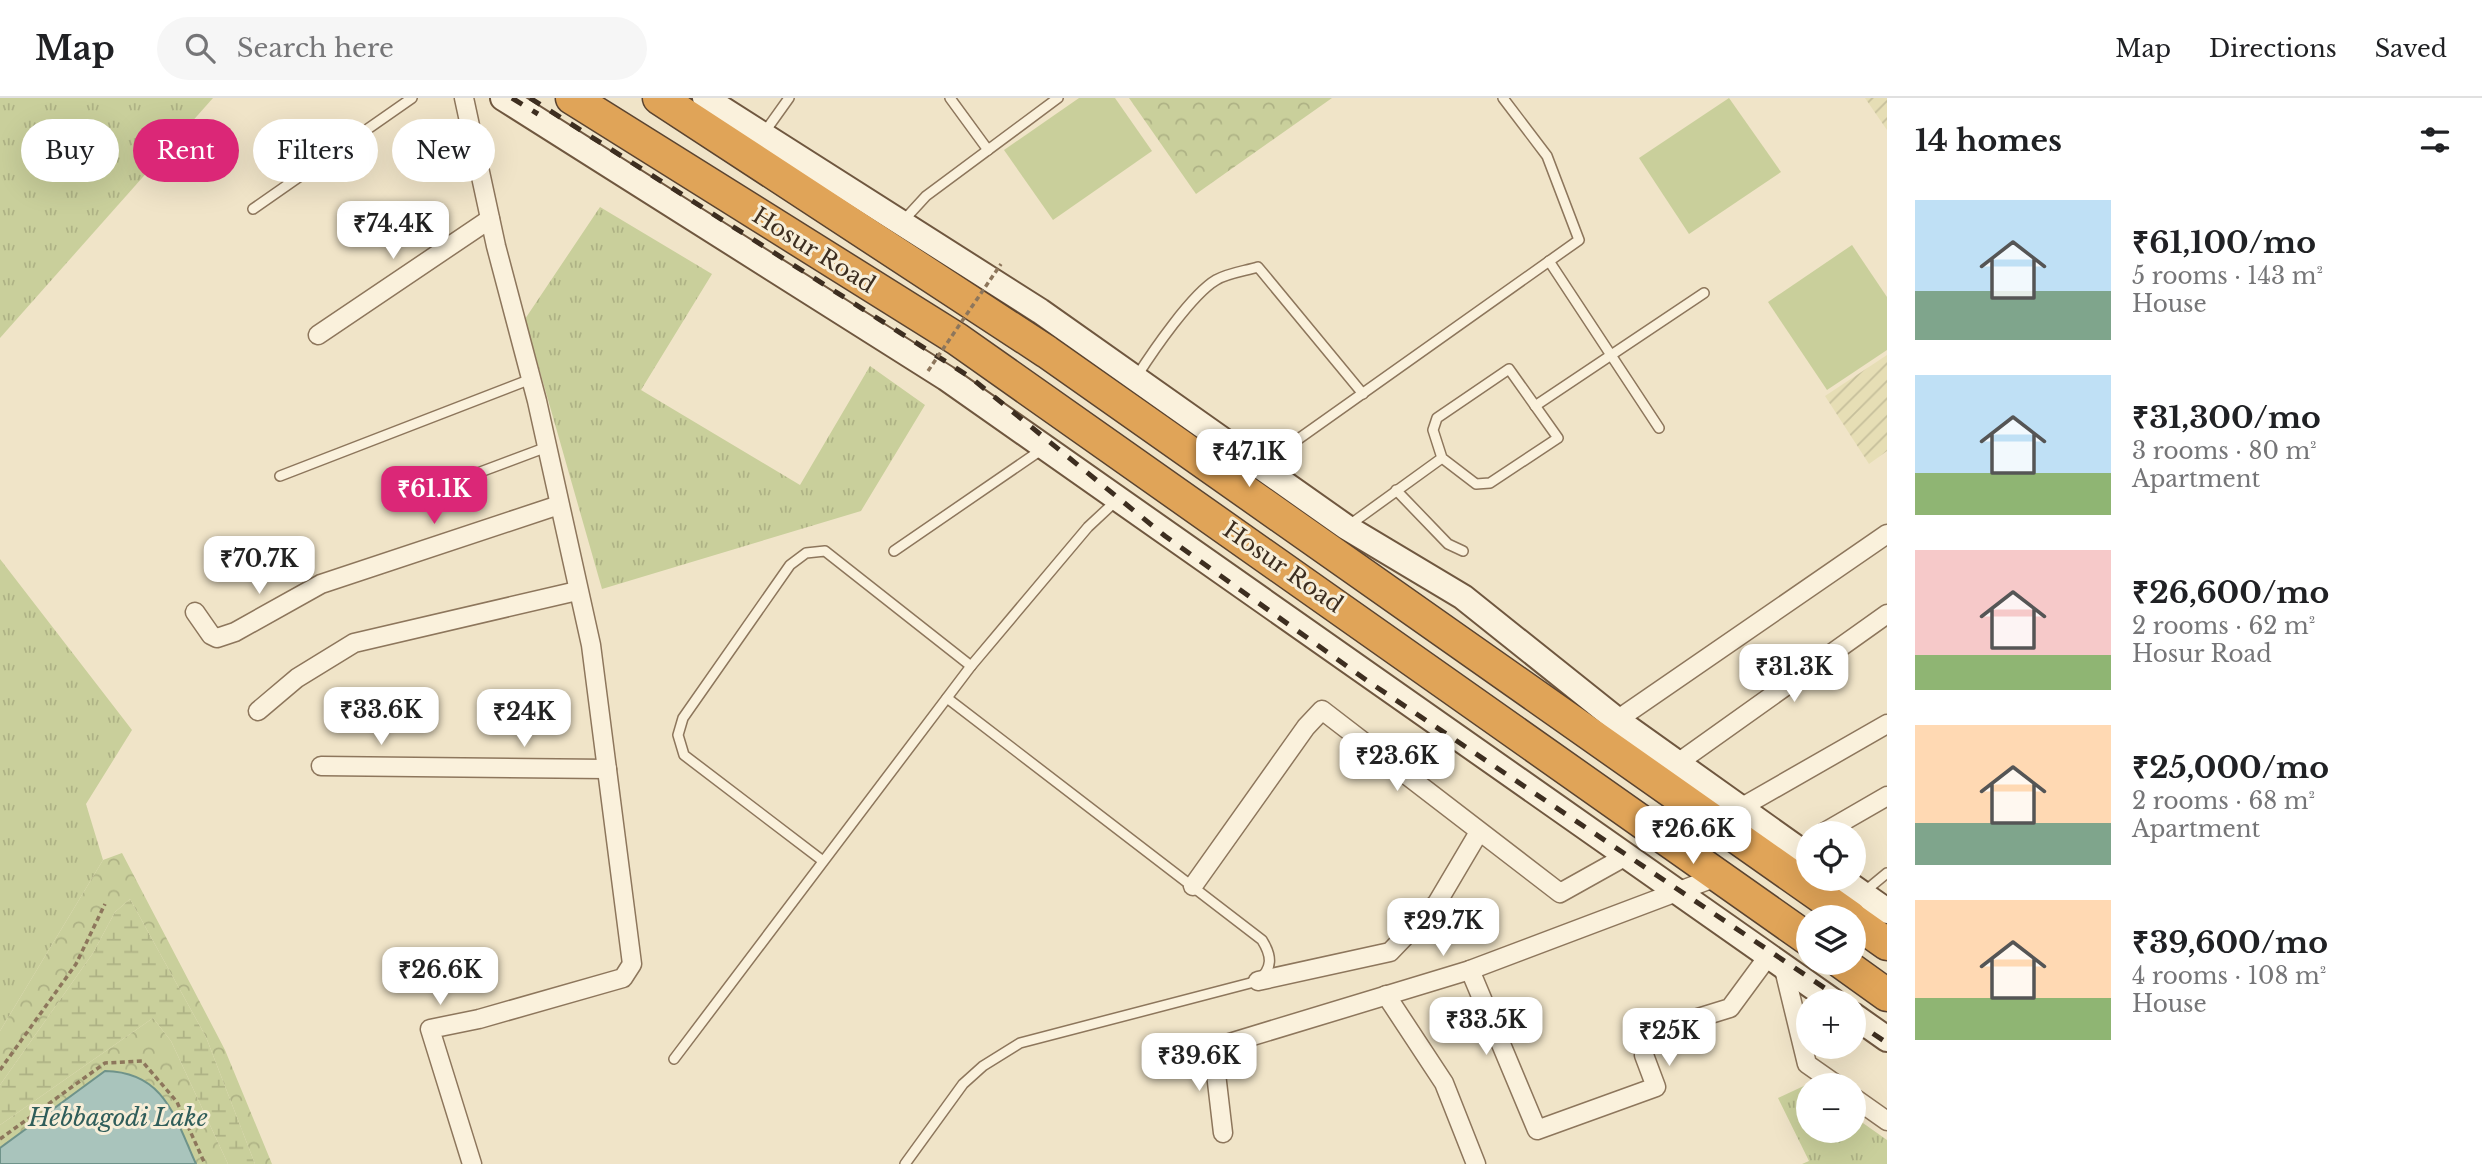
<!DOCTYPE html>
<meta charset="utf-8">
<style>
body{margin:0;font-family:"Libre Baskerville",serif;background:#f6f6f6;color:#202124;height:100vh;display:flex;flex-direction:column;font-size:26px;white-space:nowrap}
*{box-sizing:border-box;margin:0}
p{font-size:23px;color:#757577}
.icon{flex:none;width:38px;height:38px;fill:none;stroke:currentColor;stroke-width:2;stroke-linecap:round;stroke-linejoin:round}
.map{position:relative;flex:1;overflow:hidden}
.sheet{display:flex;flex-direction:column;background:#fff;width:595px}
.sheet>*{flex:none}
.top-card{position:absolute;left:21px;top:21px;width:665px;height:63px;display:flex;gap:14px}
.fabs{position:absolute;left:1796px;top:723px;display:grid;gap:14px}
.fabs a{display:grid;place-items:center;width:70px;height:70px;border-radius:50%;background:#fff;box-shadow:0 7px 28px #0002;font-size:35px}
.price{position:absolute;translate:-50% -60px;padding:0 16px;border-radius:14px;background:#fff;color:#222;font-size:23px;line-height:46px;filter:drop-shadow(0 2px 4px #0008)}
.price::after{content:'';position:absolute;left:50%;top:42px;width:21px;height:16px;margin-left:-10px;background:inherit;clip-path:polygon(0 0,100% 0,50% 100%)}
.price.on{background:#db2777;color:#fff}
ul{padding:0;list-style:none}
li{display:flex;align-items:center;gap:21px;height:175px;padding:0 28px}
li span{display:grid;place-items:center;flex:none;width:196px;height:140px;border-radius:0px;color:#555}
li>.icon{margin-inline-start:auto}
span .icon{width:84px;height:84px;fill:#fffc;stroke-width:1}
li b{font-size:30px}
h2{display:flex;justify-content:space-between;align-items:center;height:84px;padding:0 28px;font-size:30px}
.pill{padding:0 24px;border-radius:32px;background:#fff;box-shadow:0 7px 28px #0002;font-size:24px;line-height:63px}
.pill.on{background:#db2777;color:#fff}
header{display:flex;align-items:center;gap:42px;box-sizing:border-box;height:98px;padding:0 35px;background:#fff;border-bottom:2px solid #e0e0e0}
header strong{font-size:33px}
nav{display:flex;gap:38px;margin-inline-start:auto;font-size:24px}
.search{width:490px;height:63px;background:#f6f6f6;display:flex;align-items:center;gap:18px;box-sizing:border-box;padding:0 24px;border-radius:38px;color:#757577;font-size:26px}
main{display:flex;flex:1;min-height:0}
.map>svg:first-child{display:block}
.farmland{fill:url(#farmland-furrows)}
.grass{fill:url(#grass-tufts)}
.wetland{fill:url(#wetland-marsh)}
.park{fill:url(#park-crowns)}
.garden{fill:#c9cf9b}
.water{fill:#a9c4bc;stroke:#6f938a;stroke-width:2}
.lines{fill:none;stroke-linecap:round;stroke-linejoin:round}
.lane-casing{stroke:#8d765c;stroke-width:12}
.street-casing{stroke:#8d765c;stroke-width:21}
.secondary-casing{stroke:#6f573f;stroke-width:28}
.highway-casing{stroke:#5b4430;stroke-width:35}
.path{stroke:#8d765c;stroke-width:3.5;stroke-dasharray:5 3.5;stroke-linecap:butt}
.lane{stroke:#faf1dc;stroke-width:9}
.street{stroke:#faf1dc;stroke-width:18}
.secondary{stroke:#faf1dc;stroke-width:24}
.highway{stroke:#e0a458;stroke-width:32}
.rail{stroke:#3d2e20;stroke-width:5;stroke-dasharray:12 12;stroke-linecap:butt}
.path-bridge{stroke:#8d765c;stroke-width:3.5;stroke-dasharray:5 3.5;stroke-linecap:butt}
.labels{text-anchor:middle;stroke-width:6;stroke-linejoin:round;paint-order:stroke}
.street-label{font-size:23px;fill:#3d2e20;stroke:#f7eed8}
.water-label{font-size:24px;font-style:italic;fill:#2f5d5a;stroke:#f7eed8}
</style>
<header>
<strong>Map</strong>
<div class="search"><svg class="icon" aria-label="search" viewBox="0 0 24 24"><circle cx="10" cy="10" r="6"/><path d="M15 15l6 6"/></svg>Search here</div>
<nav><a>Map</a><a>Directions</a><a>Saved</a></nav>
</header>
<main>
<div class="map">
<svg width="1887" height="1066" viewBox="0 0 1887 1066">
<defs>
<pattern id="farmland-furrows" width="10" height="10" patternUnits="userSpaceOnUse" patternTransform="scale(1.75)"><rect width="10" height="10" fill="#e6deb5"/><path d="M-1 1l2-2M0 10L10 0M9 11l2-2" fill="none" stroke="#c6bf9b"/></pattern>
<pattern id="grass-tufts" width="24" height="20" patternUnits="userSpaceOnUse" patternTransform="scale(1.75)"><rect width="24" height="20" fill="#c9cf9b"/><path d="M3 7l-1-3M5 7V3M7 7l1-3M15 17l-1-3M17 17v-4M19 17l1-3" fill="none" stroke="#aeb285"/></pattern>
<pattern id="wetland-marsh" width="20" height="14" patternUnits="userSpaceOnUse" patternTransform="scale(1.75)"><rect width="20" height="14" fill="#c9cf9b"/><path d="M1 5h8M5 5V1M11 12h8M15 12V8" fill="none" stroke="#aeb285"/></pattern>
<pattern id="park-crowns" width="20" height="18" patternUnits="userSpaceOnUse" patternTransform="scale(1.75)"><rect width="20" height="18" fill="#c9cf9b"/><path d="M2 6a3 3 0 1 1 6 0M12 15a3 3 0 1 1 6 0" fill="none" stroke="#aeb285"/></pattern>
</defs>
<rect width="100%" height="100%" fill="#f0e4c8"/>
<g class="farmland">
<path d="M1865,0H1887V32Z"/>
<path d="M1887,257V353L1869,366L1825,298Z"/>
</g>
<g class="grass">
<path d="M0,0H213L0,240Z"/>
<path d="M600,109L712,176L641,292L800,387L870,268L925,307L861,413L602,491L525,221Z"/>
<path d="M0,461L132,632L86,706L103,762L0,933Z"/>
<path d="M1808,986V1032H1853V1018L1887,1042V1066H1802L1809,1063L1778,1000Z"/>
</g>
<path class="wetland" d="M130,801L206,939L255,1066H228L171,943L153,920L0,1027V987L93,855L115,814Z"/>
<g class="park">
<path d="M1129,0H1332L1196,96Z"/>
<path d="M122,755L225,952L272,1066H255L206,939L130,801L115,814L93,855L0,987V933L103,762Z"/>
<path d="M153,920L171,943L228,1066H196C176,1022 163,974 105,974L0,1050V1027Z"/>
</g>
<g class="garden">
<path d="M1079,0H1115L1152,53L1053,122L1004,52Z"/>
<path d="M1729,0L1781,74L1689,136L1639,60Z"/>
<path d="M1852,147L1887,199V252L1827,292L1768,204Z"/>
</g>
<path class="water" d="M105,973C165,974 175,1020 196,1066H0V1050Z"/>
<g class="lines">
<defs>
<g id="lane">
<path d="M950,0L988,52"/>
<path d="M764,35L789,0"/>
<path d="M253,111L412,0"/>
<path d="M904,122L926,98L1058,0"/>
<path d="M1549,163L1659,330"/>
<path d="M1137,278C1153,253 1192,196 1216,182C1228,175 1245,173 1258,169L1363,296"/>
<path d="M1535,308L1704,195"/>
<path d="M1267,369L1297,342L1579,142L1547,58L1503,0"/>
<path d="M475,376L547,349"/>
<path d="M280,378L531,281"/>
<path d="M1396,392L1448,446L1463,453"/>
<path d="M1348,428L1442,360L1433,332L1437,320L1509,271L1558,340L1490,385L1476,386L1442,360"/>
<path d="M894,453L1044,350"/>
<path d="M823,763L684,657L678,637L683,620L790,467L806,455L825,453L971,568"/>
<path d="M1864,794L1887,775"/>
<path d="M674,961L971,568L1088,429L1118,401"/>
<path d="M905,1066L963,986L983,968L1020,945L1258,883C1273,870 1272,858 1262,842L947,600"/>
</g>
<g id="street">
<path d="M464,0L496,148L537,303L591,547L632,866L623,880L479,921L430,931L472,1066"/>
<path d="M318,237L490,121"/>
<path d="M195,514L211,537L217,540L235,534L321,486L559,407"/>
<path d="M258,613L297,580L354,545L577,493"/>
<path d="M1617,622L1887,436"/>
<path d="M1679,664L1887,516"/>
<path d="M321,668L607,671"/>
<path d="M1742,709L1887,626"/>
<path d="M1823,735L1887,698"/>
<path d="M1193,788L1306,629L1322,612L1560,795L1628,757"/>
<path d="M1783,867L1807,966L1837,987"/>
<path d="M1470,872L1537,1032L1656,989L1644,957L1647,943L1659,932L1730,910L1769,857"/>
<path d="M1258,883L1390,854L1437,805L1479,734"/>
<path d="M1386,897L1444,985L1476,1066"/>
<path d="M1853,999L1887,1023"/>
<path d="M1223,1035L1213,950L1470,872L1719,778"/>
</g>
<g id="secondary">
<path d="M503,0L946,280L1833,903"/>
<path d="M705,0L1040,213L1346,429L1463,499L1617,622L1808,758"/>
<path d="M1840,780L1887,813"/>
<path d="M1853,917L1887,941"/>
</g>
<g id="highway">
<path d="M572,0L957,241L1808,841"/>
<path d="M659,0L1047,254L1850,819"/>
<path d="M1853,822L1887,846"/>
<path d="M1841,864L1887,897"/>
</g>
</defs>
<use href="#lane" class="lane-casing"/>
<use href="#street" class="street-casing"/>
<use href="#secondary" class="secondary-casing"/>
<use href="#highway" class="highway-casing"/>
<g class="path">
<path d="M0,972L76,866L105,806"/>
<path d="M0,1041L105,965L142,963L177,1004L205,1066"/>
</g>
<use href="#lane" class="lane"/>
<use href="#street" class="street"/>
<use href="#secondary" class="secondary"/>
<use href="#highway" class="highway"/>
<g class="rail">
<path d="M512,0L538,16"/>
<path d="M530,0L970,279L1165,438L1369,584L1844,903"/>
<path d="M1853,922L1887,945"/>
</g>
<path class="path-bridge" d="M928,273L1001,166"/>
</g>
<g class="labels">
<g class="street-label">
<text transform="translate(814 152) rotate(32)" y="8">Hosur Road</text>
<text transform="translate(1283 469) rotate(35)" y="8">Hosur Road</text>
</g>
<g class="water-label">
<text x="118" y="1028">Hebbagodi Lake</text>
</g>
</g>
</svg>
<div class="fabs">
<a><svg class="icon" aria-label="locate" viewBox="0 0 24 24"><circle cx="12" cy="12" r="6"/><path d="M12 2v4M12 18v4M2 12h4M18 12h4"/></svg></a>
<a><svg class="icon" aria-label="layers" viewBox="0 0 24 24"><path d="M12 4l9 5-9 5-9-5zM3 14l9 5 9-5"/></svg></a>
<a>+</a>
<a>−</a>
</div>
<b class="price" style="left:393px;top:163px">₹74.4K</b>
<b class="price" style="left:1249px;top:391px">₹47.1K</b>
<b class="price on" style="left:434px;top:428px">₹61.1K</b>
<b class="price" style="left:259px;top:498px">₹70.7K</b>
<b class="price" style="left:1794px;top:606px">₹31.3K</b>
<b class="price" style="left:381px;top:649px">₹33.6K</b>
<b class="price" style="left:524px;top:651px">₹24K</b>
<b class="price" style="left:1397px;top:695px">₹23.6K</b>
<b class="price" style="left:1693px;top:768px">₹26.6K</b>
<b class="price" style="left:1443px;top:860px">₹29.7K</b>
<b class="price" style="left:440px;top:909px">₹26.6K</b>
<b class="price" style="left:1486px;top:959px">₹33.5K</b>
<b class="price" style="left:1669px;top:970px">₹25K</b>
<b class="price" style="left:1199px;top:995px">₹39.6K</b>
<div class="top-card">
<a class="pill">Buy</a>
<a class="pill on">Rent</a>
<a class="pill">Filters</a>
<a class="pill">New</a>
</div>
</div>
<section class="sheet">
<h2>14 homes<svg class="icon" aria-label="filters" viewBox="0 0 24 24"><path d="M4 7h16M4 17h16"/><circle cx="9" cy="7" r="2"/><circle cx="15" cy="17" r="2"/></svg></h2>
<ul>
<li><span style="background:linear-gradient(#bfe0f5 65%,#7fa58c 0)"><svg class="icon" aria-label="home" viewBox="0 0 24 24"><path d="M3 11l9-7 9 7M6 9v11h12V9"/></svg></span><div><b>₹61,100/mo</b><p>5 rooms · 143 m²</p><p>House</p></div></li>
<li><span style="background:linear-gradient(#bfe0f5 70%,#8fb573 0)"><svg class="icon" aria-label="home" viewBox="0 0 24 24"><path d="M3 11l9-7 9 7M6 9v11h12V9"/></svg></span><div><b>₹31,300/mo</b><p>3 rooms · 80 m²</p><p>Apartment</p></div></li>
<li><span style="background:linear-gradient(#f6c9c9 75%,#8fb573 0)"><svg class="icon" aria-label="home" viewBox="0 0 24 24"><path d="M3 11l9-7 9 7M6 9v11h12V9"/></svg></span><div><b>₹26,600/mo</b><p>2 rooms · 62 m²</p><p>Hosur Road</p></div></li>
<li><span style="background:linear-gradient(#ffd9b3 70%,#7fa58c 0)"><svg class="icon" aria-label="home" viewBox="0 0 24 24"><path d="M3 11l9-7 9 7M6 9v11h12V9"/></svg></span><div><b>₹25,000/mo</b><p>2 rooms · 68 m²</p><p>Apartment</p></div></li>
<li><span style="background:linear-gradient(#ffd9b3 70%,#8fb573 0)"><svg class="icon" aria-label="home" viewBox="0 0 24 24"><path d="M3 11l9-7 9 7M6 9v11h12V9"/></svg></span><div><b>₹39,600/mo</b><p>4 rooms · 108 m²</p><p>House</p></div></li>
</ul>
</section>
</main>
